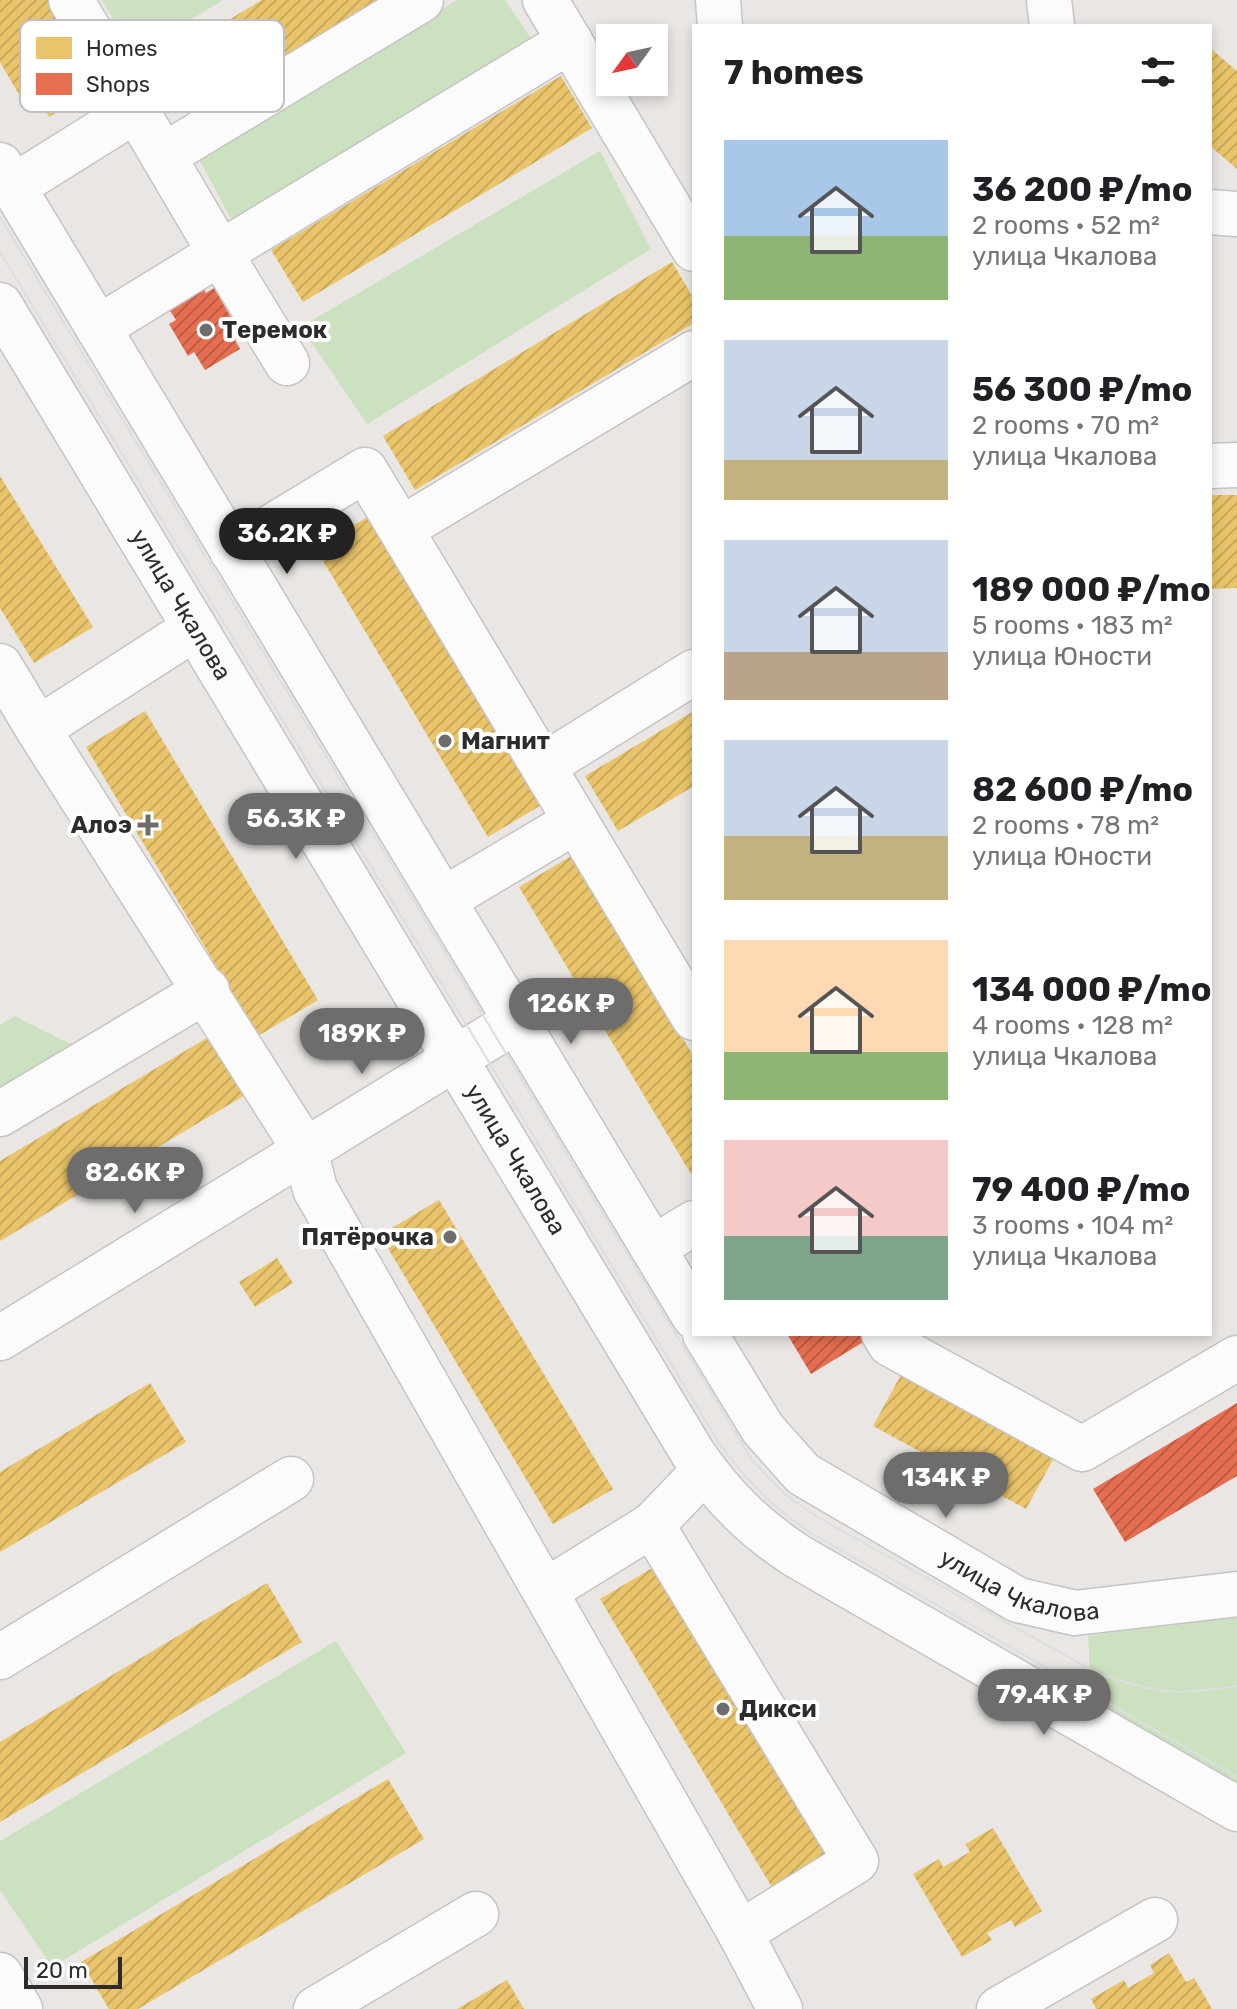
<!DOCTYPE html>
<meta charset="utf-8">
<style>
body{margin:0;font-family:Rubik,sans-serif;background:#f6f6f6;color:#202124;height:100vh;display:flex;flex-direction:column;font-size:30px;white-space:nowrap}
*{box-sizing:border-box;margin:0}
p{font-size:26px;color:#757577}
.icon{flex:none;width:44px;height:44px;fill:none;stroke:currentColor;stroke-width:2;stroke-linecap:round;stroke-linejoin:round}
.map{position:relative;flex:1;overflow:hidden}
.drawer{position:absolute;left:692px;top:24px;width:520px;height:1312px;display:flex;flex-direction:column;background:#fff;border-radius:0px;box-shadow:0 4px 12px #0003}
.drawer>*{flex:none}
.needle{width:52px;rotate:237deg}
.tools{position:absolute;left:596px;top:24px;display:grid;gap:16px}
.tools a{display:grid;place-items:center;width:72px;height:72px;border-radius:0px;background:#fff;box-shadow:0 4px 12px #0003;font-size:40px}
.scale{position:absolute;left:24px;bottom:20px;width:98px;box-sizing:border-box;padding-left:8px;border:4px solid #2c2c2c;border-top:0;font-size:22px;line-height:28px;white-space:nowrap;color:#2c2c2c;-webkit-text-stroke:6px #fff;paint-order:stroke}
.price{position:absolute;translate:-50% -68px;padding:0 18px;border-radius:28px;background:#6e6d6c;color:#fff;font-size:26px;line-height:52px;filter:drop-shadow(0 2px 4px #0008)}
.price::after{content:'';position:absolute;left:50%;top:48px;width:24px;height:18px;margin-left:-12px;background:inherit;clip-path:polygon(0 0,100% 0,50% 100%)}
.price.active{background:#222;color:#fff}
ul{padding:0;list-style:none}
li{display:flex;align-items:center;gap:24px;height:200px;padding:0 32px}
li span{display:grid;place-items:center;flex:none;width:224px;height:160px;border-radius:0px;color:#555}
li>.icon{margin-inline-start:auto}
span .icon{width:96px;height:96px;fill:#fffc;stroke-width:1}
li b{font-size:34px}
h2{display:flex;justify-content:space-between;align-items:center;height:96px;padding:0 32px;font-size:34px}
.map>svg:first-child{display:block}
.grass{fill:#cbe1bf}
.homes{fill:url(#homes-hatch)}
.shops{fill:url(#shops-hatch)}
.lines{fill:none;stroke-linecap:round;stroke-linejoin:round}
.minor-casing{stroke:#c6c4c5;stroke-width:47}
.minor{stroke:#fcfbfb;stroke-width:44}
.tram{stroke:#dedee0;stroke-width:2}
.poi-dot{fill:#6e6d6c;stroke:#fff;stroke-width:3}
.labels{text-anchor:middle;stroke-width:8;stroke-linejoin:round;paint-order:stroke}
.poi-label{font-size:24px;font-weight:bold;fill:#2c2c2c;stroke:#fff;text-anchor:start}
.street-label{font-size:24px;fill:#2c2c2c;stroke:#fff}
.key{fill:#fff;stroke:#c0c0c0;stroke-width:2}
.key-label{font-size:22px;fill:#2c2c2c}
</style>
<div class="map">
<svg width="1237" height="2009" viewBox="0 0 1237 2009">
<defs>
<pattern id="homes-hatch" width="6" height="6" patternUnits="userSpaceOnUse" patternTransform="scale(2)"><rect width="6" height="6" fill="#e9c46a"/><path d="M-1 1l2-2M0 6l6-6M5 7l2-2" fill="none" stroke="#c8a95c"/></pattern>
<pattern id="shops-hatch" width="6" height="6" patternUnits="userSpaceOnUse" patternTransform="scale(2)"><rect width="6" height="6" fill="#e76f51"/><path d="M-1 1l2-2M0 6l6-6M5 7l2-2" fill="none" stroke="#bb5b43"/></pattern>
</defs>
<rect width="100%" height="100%" fill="#e9e6e3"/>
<g class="grass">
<path d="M102,0H223L134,54Z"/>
<path d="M457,0H505L531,38L234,224L200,161Z"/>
<path d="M600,151L651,249L367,424L301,327Z"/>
<path d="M15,1016L77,1047L0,1095V1025Z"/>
<path d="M1237,1614V1790L1092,1710L1088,1636Z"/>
<path d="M336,1641L406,1753L52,1967L0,1890V1841Z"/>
</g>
<g class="homes">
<path d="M0,0H49L100,86L49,117L34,91L21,98L0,62Z"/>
<path d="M262,0H384L191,116L159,62Z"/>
<path d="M1210,48L1237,71V169L1210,146Z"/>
<path d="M561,76L592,128L303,302L271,250Z"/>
<path d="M672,262L694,299V323L415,490L383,436Z"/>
<path d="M0,476L93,627L34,663L0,608Z"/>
<path d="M1210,495H1237V588L1210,589Z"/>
<path d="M369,516L543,804L488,837L316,549Z"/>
<path d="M145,711L318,1000L258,1036L86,747Z"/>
<path d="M694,711V786L618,831L585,776Z"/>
<path d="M573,855L694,1057V1179L519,887Z"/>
<path d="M217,1032L252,1091L0,1241V1161Z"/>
<path d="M439,1200L613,1489L553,1524L380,1235Z"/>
<path d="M277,1258L293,1283L255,1307L239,1282Z"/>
<path d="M902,1373L1055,1456L1026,1509L873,1426Z"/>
<path d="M150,1383L186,1442L0,1552V1472Z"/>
<path d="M659,1564L832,1853L773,1889L600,1599Z"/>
<path d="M267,1583L302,1642L0,1822V1742Z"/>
<path d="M388,1779L424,1839L138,2009H109L81,1962Z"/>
<path d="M993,1828L1042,1911L1015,1927L1011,1920L987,1933L992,1940L962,1957L913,1874L939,1859L943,1867L970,1852L965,1844Z"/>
<path d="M1169,1953L1186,1982L1194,1978L1212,2009H1096L1091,1999L1124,1980L1128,1988L1154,1973L1150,1965Z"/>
<path d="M507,1980L524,2009H457Z"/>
</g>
<g class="shops">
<path d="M200,282L206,293L214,288L242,336L235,340L240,349L205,370L194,352L188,356L169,324L176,320L165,303Z"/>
<path d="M787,1334H861L865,1341L811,1374Z"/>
<path d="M1237,1403V1476L1125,1542L1093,1489Z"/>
</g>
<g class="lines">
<defs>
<g id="minor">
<path d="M71,0L119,81"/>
<path d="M545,0L694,249"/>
<path d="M718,0L720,26"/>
<path d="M1049,0L1052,26"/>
<path d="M163,156L421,0"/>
<path d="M0,165L694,1316"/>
<path d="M13,187L136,110L220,253L98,328"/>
<path d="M1210,212L1237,214"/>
<path id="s1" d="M0,305L694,1455C723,1497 754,1528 797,1556L1237,1809"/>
<path d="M287,363L220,253L570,41"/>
<path d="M1210,466L1237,465"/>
<path d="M401,529L694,353"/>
<path d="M232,551L365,470L694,1018"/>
<path d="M0,666L38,729L195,628"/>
<path d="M38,729L305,1150L315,1189L740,1933L856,1861L652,1525L705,1470"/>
<path d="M543,766L694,672"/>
<path d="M443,900L576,821"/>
<path d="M0,1114L207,990"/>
<path d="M653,1248L694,1223"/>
<path id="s2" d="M705,1334L763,1429L803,1474L1018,1600L1075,1613L1237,1594"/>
<path d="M884,1334L890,1344L1082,1449L1237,1358"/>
<path d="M0,1338L516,1021"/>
<path d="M547,1590L652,1525"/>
<path d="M0,1657L291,1479"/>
<path d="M740,1933L780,2009"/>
<path d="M0,1975L20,2009"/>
<path d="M316,2009L476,1914"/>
<path d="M999,2009L1155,1920"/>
</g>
</defs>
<use href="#minor" class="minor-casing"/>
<use href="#minor" class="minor"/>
<g class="tram">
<path d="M0,217L752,1460L786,1495L819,1518L1097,1673C1157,1694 1175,1696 1237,1686"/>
<path d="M0,252L717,1440C743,1478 772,1507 811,1533L1237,1777"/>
</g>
</g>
<g class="poi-dot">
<circle cx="206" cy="330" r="8"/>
<circle cx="445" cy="741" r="8"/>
<path d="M144 813h8v8h8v8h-8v8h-8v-8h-8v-8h8z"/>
<circle cx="450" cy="1237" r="8"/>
<circle cx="723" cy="1709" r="8"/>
</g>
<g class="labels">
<g class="poi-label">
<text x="222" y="338">Теремок</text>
<text x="461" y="749">Магнит</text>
<text x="132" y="833" text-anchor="end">Алоэ</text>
<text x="434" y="1245" text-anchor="end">Пятёрочка</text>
<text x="739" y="1717">Дикси</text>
</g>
<g class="street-label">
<text dy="8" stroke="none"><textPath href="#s1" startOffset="350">улица Чкалова</textPath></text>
<text dy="8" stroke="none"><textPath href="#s1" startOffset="998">улица Чкалова</textPath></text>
<text dy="8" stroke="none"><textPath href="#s2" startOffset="418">улица Чкалова</textPath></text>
</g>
</g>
<rect x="20" y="20" width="264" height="92" rx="12" class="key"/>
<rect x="36" y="37" width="36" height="22" fill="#e9c46a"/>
<rect x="36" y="73" width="36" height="22" fill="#e76f51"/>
<g class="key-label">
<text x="86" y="56">Homes</text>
<text x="86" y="92">Shops</text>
</g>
</svg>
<div class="tools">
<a><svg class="needle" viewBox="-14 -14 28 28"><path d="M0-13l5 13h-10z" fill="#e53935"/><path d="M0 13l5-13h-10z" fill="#757577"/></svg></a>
</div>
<div class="scale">20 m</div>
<b class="price active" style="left:287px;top:576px">36.2K ₽</b>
<b class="price" style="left:296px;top:861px">56.3K ₽</b>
<b class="price" style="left:571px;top:1046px">126K ₽</b>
<b class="price" style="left:362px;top:1076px">189K ₽</b>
<b class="price" style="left:135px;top:1215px">82.6K ₽</b>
<b class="price" style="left:946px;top:1520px">134K ₽</b>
<b class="price" style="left:1044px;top:1737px">79.4K ₽</b>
<section class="drawer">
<h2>7 homes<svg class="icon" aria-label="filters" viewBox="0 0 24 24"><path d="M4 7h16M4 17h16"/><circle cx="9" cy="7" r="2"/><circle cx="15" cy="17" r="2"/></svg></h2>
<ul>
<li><span style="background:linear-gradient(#a9c7e8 60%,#8fb573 0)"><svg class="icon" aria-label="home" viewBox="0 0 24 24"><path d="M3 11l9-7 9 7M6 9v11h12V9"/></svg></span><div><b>36 200 ₽/mo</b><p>2 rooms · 52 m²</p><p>улица Чкалова</p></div></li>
<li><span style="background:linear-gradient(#c9d6e8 75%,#c2b280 0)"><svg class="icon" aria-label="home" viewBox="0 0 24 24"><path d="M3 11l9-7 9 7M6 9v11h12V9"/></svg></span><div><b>56 300 ₽/mo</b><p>2 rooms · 70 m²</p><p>улица Чкалова</p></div></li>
<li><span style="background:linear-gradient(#c9d6e8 70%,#b9a48a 0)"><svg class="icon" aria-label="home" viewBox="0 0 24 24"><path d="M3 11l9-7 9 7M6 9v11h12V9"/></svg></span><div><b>189 000 ₽/mo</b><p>5 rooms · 183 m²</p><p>улица Юности</p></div></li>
<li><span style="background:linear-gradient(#c9d6e8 60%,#c2b280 0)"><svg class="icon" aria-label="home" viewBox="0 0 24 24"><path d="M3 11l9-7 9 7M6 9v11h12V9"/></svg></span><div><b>82 600 ₽/mo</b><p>2 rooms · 78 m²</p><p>улица Юности</p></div></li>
<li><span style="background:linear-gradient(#ffd9b3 70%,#8fb573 0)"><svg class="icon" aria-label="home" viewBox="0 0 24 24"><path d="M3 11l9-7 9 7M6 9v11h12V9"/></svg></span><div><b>134 000 ₽/mo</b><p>4 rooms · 128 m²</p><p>улица Чкалова</p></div></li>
<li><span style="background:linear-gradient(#f6c9c9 60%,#7fa58c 0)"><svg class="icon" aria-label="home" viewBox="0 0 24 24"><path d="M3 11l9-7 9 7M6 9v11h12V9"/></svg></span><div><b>79 400 ₽/mo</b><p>3 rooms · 104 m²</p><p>улица Чкалова</p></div></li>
</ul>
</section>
</div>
